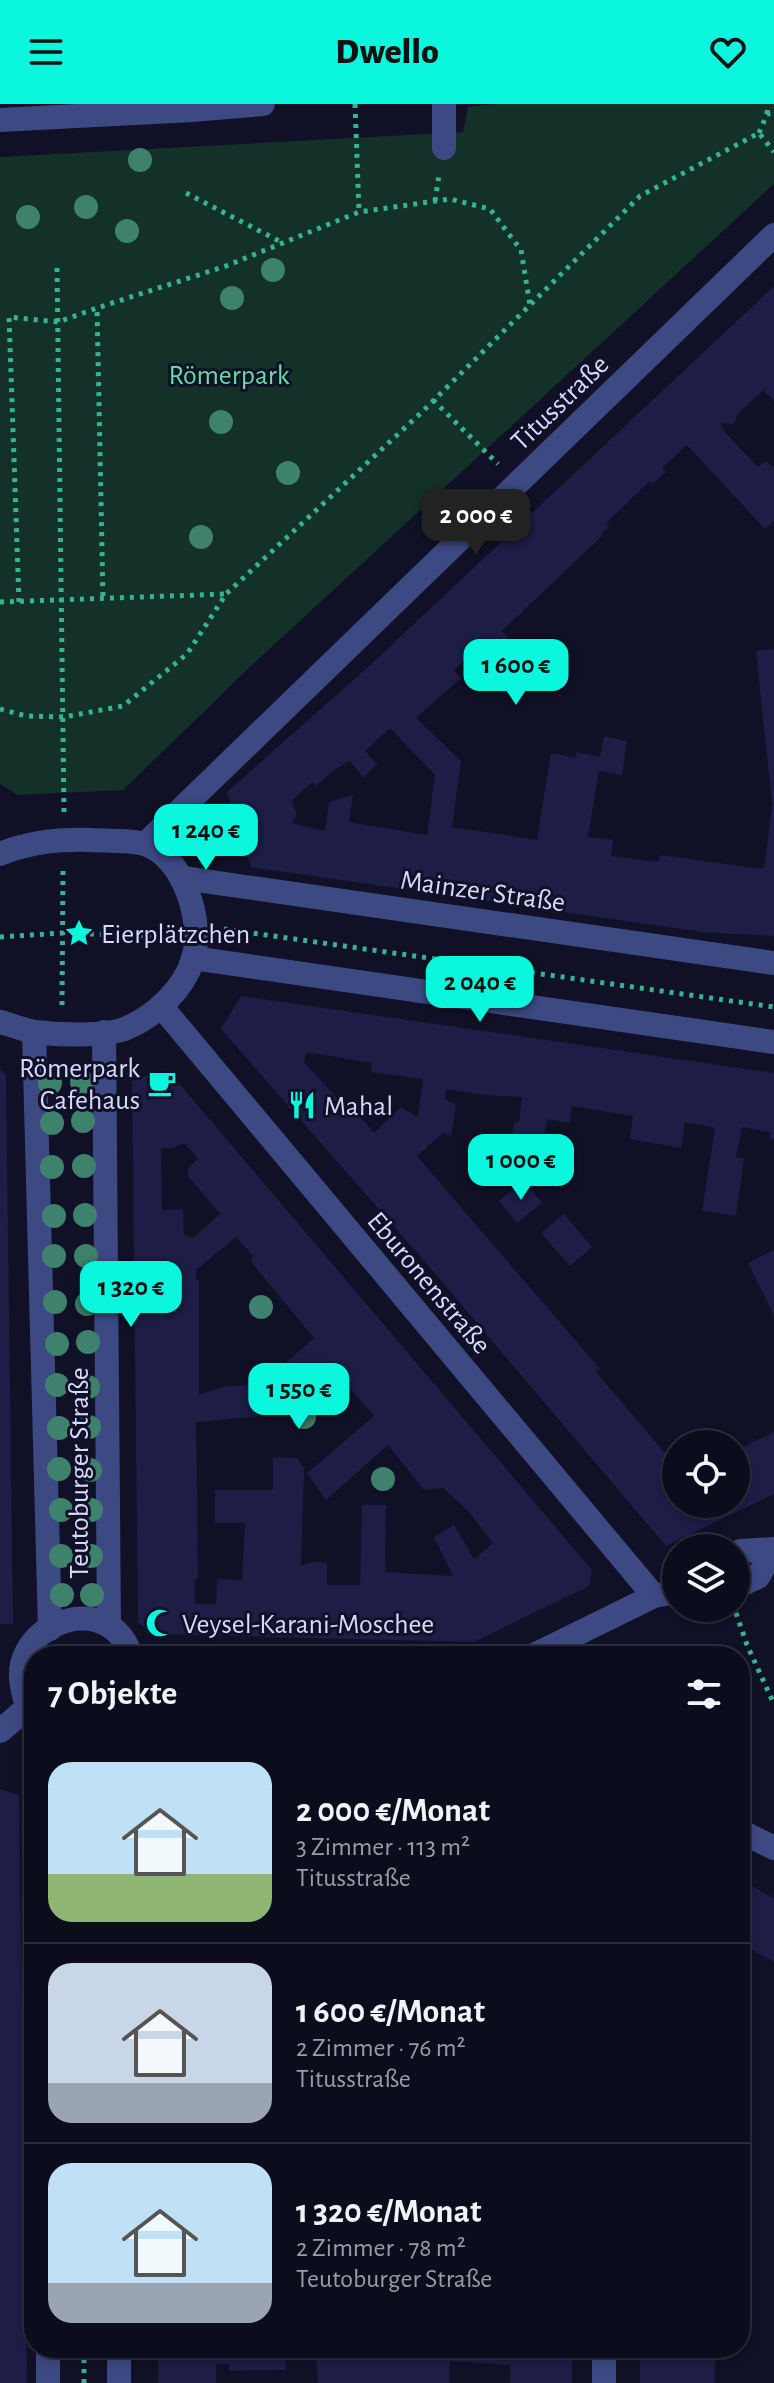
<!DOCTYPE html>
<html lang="de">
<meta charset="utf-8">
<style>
body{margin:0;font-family:"Alegreya Sans",sans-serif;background:#1a1b29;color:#f1f3f6;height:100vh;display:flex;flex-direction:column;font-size:30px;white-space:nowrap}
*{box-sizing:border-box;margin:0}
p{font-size:26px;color:#9a9ca3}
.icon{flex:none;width:44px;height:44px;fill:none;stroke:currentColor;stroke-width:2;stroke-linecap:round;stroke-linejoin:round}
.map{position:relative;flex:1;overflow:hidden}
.details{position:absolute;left:24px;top:1542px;width:726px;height:712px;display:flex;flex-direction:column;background:#0c0d1c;border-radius:32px;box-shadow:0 4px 12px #0003,0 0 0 2px #2c2d3b}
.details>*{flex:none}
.tools{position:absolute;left:662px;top:1326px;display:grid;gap:16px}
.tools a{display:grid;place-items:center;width:88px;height:88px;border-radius:50%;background:#0c0d1c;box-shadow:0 4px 12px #0003,0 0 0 2px #2c2d3b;font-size:40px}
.price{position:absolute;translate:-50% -68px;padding:0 18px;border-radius:16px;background:#0af6dd;color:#111;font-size:26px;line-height:52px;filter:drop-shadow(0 2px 4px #0008)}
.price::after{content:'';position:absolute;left:50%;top:48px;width:24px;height:18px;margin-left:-12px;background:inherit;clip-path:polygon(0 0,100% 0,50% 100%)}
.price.active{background:#222;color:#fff}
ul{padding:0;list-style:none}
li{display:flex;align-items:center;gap:24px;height:200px;padding:0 24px}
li+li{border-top:2px solid #2c2d3b}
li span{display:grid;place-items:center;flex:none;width:224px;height:160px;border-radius:24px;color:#555}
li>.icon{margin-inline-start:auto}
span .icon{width:96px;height:96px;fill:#fffc;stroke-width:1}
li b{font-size:34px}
h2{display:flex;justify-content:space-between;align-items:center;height:96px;padding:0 24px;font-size:34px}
header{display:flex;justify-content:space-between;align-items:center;height:104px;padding:0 24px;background:#0af6dd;color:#111;font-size:36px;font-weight:800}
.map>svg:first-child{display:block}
.green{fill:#133029}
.building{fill:#1d1d46;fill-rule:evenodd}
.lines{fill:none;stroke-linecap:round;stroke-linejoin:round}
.path{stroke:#34b492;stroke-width:5;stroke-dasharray:4 6;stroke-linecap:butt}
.minor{stroke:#3d4983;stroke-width:24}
.tree{fill:#3e816c}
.labels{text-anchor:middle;stroke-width:6;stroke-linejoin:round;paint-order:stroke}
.park-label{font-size:28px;fill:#64dca5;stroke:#101126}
.street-label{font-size:28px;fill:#d7dafe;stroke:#101126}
.poi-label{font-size:28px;fill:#d7dafe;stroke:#101126;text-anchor:start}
</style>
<header><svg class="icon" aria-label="menu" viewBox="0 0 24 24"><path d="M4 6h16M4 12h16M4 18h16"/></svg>Dwello<svg class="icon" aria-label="heart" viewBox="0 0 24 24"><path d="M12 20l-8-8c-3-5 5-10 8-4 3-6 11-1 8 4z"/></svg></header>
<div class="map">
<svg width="774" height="2279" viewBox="0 0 774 2279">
<rect width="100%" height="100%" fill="#101126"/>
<path class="green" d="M496,0H774V80L250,563L123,686L18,691L0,680V53L463,28L468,3Z"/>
<g class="building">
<path d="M774,182V297L763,286L738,310L734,320L720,319L723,326L758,363L766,357L772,363L774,361V417L765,425L687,341L662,364L666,368L653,380L650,377L606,419L609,422L601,430L602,432L502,527L512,539L490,561L476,546L454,566L461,574L416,614L461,657L452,723L537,736L551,649L576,654V648L600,653L604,632L627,637L622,671L599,667L588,733L613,736L611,752L659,758L660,751L764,765L772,701H774V832L702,828L251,763L227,688L368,563ZM390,624L435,671L427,731L349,718L353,691L329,698L325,727L292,719L297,711L292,697L312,678L316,682L335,665L350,657L363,674L377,660L365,647Z"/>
<path d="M774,545V700H772L756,547Z"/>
<path d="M241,892L774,969V1035L769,1034L770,1028L742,1023L736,1053L744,1054L736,1112L702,1107L715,1024L685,1018L681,1044L630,1035L633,1012L572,1002L569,1019L547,1015L536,1078L523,1076L505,1063L509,1057L514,1018H519L522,993L485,991L446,985L445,995L456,1000L451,1032L444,1028L417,1052L600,1265L596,1268L676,1362V1400H736V1346L774,1328V1390L666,1442L426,1159L221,925ZM307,948L372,959L371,968L423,975L418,1013L401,1003L374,1029L348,999L344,1002L304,958Z"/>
<path d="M0,965L6,971L13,1520H0Z"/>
<path d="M167,965L592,1466L589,1482L474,1538L152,1530L138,1518L132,977ZM184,1039L198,1054L188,1064V1072L220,1110L193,1134L184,1130L183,1105L162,1106L161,1044H173ZM236,1133L253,1152L251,1158L314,1234L263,1279L223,1283L199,1291V1176H196V1166ZM330,1262L374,1312L307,1369L326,1396L388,1341L424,1386L443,1384L469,1408L493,1439L474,1455L454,1421L434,1433L453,1472L385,1468L386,1401H362L360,1481H327V1459L313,1458L301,1461L304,1365L297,1354L273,1353V1386H215V1419H245L242,1476L217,1475L216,1500H195V1475H198L196,1318L272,1311Z"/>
<path d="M524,1076L542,1099L517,1119L499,1097Z"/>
<path d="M564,1110L592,1143L570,1162L541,1129Z"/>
<path d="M774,1146V1212L748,1159Z"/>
<path d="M0,1685L19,1691L27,2279H0Z"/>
<path d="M740,1776L774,1794V1858L740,1839Z"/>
<path d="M158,2244H285L286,2266L229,2267V2260H216V2279H158Z"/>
<path d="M366,2244H572V2279H510V2261L450,2257L449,2279H318L316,2251L366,2249Z"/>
<path d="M640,2244H729V2250L715,2249V2279H640Z"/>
</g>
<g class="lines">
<g class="path">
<path d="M355,0L359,108"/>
<path d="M767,10L768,0"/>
<path d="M759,29L767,10L774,9"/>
<path d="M186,89L283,139"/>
<path d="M435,97L439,71"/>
<path d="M57,164L64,709"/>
<path d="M531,200L640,92L759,29L774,48"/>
<path d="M433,296L498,360"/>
<path d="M0,498L226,490"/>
<path d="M19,498L9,213L58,218L97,204L103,495"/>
<path d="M0,605L26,612L64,613L123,602L187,550L226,490L424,306L530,201L521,146L490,105L450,95L359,108L226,162L97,204"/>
<path d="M224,825L774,903"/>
<path d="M0,833L62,829L148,832L167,828"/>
<path d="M62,901L63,763"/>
<path d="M736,1509L747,1541L774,1600"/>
<path d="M84,2279V2244"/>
</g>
<g class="minor">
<path d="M0,16L192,6L263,0"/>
<path d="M444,44V0"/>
<path d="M145,740L774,131"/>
<path d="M0,750C29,738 58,735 90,736C105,737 130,736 145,740C184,753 204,818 193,855C184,885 155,912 127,924C106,933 58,931 35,928C24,926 12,921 0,918"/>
<path d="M183,774L774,859"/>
<path d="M193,854L774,938"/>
<path d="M161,902L654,1492"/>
<path d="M34,928L50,1525"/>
<path d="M104,928L109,1522"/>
<path d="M736,1449L741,1447L774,1445"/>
<path d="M736,1483L758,1473L774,1445"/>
<path d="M532,1552L654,1492L676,1488"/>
<path d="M34,1610C26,1602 24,1593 22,1582C10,1518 110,1484 131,1552"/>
<path d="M0,1627L27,1604"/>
<path d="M740,1727L774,1744"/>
<path d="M48,2244V2279"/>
<path d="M119,2244V2279"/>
<path d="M604,2279V2244"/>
</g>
</g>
<g class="tree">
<circle cx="140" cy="56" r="12"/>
<circle cx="86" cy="103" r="12"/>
<circle cx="28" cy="113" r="12"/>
<circle cx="127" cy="127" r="12"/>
<circle cx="273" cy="166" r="12"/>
<circle cx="232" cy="194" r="12"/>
<circle cx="221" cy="318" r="12"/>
<circle cx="288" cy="369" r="12"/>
<circle cx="201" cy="433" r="12"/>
<circle cx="82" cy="978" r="12"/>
<circle cx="50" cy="979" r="12"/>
<circle cx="83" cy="1017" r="12"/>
<circle cx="52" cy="1019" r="12"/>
<circle cx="84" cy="1062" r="12"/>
<circle cx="52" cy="1063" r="12"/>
<circle cx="85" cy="1111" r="12"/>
<circle cx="54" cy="1112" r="12"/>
<circle cx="54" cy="1152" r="12"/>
<circle cx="86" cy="1152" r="12"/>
<circle cx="55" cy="1198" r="12"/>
<circle cx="87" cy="1200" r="12"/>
<circle cx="261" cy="1203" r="12"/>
<circle cx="88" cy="1238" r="12"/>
<circle cx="57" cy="1240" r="12"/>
<circle cx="57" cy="1281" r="12"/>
<circle cx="88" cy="1283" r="12"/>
<circle cx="304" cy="1313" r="12"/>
<circle cx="89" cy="1323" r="12"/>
<circle cx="59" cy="1324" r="12"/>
<circle cx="59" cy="1365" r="12"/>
<circle cx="90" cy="1366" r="12"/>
<circle cx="383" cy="1375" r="12"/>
<circle cx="61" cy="1406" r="12"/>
<circle cx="91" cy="1406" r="12"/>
<circle cx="61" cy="1452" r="12"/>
<circle cx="91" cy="1452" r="12"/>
<circle cx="62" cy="1491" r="12"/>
<circle cx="92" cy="1491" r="12"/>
</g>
<defs>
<symbol id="sight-bare" viewBox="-9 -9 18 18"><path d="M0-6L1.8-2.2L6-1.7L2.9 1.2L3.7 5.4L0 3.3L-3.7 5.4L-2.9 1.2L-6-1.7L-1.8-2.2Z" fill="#0af6dd" stroke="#101126" stroke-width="2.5" paint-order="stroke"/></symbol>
<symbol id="cafe-bare" viewBox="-9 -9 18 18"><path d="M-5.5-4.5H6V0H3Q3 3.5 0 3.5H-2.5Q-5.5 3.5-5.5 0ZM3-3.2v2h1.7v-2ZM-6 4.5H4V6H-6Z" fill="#0af6dd" stroke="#101126" stroke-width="2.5" paint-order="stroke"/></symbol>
<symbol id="restaurant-bare" viewBox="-9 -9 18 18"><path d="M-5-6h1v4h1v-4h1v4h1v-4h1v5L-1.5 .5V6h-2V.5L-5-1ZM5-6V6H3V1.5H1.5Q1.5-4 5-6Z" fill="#0af6dd" stroke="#101126" stroke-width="2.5" paint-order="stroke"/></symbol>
<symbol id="mosque-bare" viewBox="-9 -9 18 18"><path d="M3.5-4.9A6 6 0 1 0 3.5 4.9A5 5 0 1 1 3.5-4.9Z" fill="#0af6dd" stroke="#101126" stroke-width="2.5" paint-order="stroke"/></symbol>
</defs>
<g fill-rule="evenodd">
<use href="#sight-bare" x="59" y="809" width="40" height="40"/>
<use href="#cafe-bare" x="142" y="959" width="40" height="40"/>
<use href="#restaurant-bare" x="282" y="981" width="40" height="40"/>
<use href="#mosque-bare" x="140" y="1499" width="40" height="40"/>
</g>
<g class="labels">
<g class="park-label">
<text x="229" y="280">Römerpark</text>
</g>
<g class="street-label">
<text transform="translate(559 298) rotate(-44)" y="10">Titusstraße</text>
<text transform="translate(483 786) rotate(8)" y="10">Mainzer Straße</text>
<text transform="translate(430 1178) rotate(50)" y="10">Eburonenstraße</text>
<text transform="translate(78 1369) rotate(-90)" y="10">Teutoburger Straße</text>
</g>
<g class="poi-label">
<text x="101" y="839">Eierplätzchen</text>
<text x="140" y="973" text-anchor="end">Römerpark<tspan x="140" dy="32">Cafehaus</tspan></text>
<text x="324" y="1011">Mahal</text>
<text x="182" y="1529">Veysel-Karani-Moschee</text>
</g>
</g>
</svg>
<div class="tools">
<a><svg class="icon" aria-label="locate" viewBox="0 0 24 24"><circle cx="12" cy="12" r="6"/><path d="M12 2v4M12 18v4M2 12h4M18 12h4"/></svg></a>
<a><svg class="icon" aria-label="layers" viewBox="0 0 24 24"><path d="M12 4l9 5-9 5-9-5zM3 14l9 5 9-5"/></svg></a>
</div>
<b class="price active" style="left:476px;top:453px">2 000 €</b>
<b class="price" style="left:516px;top:603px">1 600 €</b>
<b class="price" style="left:206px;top:768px">1 240 €</b>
<b class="price" style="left:480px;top:920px">2 040 €</b>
<b class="price" style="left:521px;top:1098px">1 000 €</b>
<b class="price" style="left:131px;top:1225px">1 320 €</b>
<b class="price" style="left:299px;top:1327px">1 550 €</b>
<section class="details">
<h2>7 Objekte<svg class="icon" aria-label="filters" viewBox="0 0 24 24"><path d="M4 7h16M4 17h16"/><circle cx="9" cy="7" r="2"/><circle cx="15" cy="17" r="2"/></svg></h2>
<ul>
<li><span style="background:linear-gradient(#bfe0f5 70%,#8fb573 0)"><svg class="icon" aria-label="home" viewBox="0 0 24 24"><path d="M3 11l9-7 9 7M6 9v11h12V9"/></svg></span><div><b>2 000 €/Monat</b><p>3 Zimmer · 113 m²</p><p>Titusstraße</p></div></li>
<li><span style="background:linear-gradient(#c9d6e8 75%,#9aa5b1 0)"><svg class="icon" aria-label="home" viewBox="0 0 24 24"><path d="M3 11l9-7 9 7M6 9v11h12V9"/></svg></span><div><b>1 600 €/Monat</b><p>2 Zimmer · 76 m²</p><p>Titusstraße</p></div></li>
<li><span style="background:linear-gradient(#bfe0f5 75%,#9aa5b1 0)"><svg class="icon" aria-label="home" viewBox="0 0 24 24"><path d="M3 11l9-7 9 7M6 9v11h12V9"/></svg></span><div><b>1 320 €/Monat</b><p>2 Zimmer · 78 m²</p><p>Teutoburger Straße</p></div></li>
</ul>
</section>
</div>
